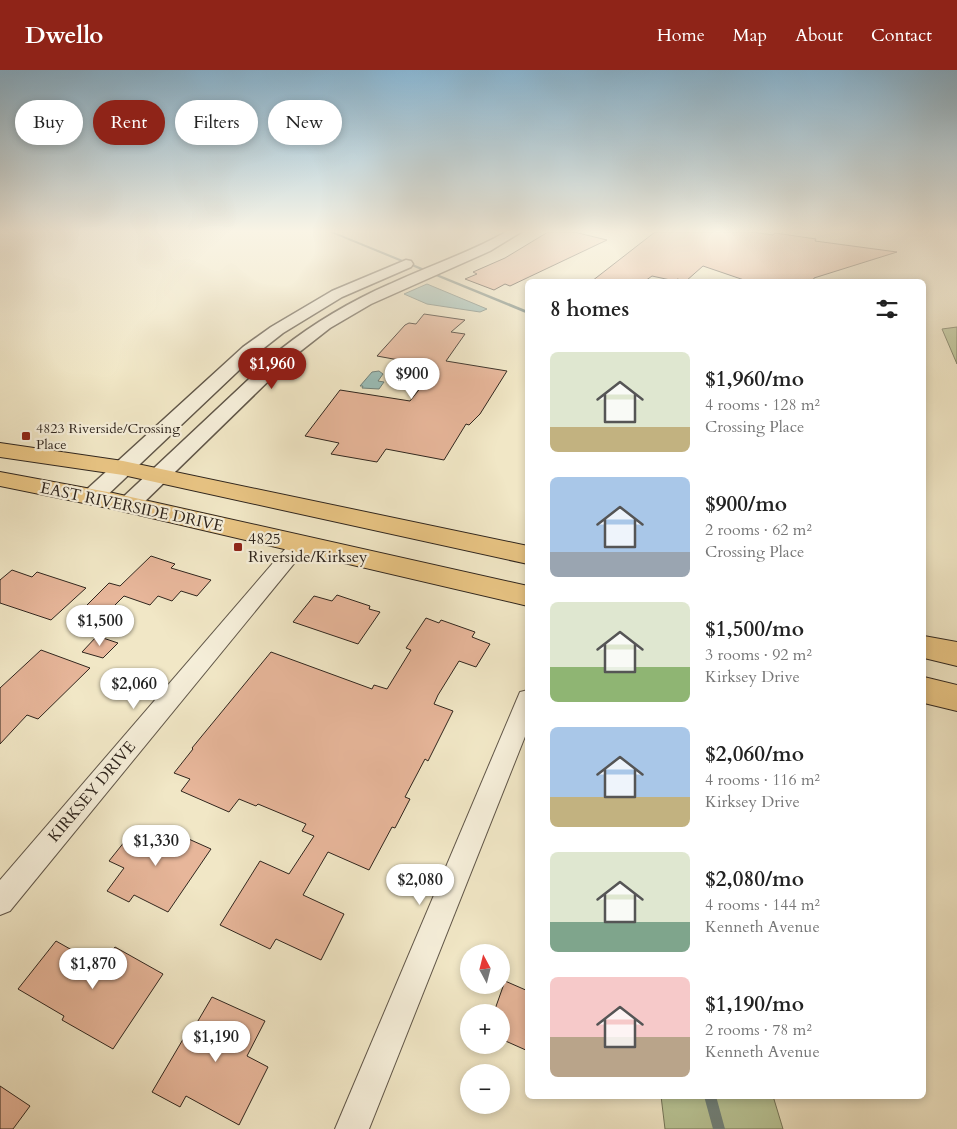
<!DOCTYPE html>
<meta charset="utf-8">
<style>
body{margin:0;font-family:Cardo,serif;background:#f2f2f2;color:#222;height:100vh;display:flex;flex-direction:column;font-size:19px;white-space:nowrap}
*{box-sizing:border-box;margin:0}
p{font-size:16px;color:#767676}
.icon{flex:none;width:28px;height:28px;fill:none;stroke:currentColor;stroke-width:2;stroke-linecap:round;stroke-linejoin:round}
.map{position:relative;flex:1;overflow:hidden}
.details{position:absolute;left:525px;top:209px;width:401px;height:820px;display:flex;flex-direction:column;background:#fff;border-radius:8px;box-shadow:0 2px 8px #0003}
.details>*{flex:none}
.guide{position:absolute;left:15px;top:30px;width:435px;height:45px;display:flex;gap:10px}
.needle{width:32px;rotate:353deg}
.tools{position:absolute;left:460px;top:874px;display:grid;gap:10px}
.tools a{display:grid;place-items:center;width:50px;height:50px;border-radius:50%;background:#fff;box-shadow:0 2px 8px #0003;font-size:25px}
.price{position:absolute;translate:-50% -42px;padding:0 11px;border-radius:18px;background:#fff;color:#222;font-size:16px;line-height:32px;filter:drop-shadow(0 1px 2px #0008)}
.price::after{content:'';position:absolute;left:50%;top:30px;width:15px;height:11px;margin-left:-8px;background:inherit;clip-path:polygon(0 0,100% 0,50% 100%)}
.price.active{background:#8f2418;color:#fff}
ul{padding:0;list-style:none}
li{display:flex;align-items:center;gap:15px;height:125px;padding:0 25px}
li span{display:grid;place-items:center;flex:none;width:140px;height:100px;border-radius:8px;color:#555}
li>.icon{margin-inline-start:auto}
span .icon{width:60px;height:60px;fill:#fffc;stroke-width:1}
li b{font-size:21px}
h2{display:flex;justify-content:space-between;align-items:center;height:60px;padding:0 25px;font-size:21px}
.chip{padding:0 18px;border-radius:22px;background:#fff;box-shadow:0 2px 8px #0003;font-size:18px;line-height:45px}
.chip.active{background:#8f2418;color:#fff}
header{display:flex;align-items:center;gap:30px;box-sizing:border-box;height:70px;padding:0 25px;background:#8f2418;color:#fff}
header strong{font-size:24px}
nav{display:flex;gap:28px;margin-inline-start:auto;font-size:18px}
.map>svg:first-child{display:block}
.green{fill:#b9c596;stroke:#74765a}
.water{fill:#9bbfba;stroke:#70827c}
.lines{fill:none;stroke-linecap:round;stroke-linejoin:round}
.stream{fill:#70827c;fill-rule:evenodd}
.building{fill:#e7b69a;stroke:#30261e}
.minor-casing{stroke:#605648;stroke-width:2}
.tertiary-casing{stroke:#605648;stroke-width:3}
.primary-casing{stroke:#30261e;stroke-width:2}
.minor{fill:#f6efda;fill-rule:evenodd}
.tertiary{fill:#f6efda;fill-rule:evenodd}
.primary{fill:#e8c483;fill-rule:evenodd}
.poi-dot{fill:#8f2418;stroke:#f6efda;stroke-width:2}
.labels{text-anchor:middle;stroke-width:4.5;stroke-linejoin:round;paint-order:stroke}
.far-poi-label{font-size:14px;fill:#30261e;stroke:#f6efda;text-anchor:start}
.street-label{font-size:16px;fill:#30261e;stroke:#f6efda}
.poi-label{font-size:16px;fill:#30261e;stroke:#f6efda;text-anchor:start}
</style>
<header>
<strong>Dwello</strong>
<nav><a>Home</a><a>Map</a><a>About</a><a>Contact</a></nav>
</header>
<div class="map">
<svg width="957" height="1059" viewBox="0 0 957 1059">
<rect width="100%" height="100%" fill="#f1e7c6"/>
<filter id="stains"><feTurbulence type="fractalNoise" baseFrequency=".004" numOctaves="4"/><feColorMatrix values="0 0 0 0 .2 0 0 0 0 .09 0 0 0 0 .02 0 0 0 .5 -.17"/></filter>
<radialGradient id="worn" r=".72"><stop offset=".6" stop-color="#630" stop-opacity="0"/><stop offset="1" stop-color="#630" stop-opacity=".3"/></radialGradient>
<g class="green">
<path d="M957,257V294L942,259Z"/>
<path d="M661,1026H773L783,1059H665Z"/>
</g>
<g class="water">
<path d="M427,214L487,239L480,242L427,234L404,224Z"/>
<path d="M379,301L383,304L378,311L384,312L379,319L362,318L363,316H360L372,302Z"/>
</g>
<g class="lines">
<g class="stream">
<path d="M329,162H334L528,241V244Z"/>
<path d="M704,1026H716L725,1059H713Z"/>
</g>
</g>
<g class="building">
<path d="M548,162H574L607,170L510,216L505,214L494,220L465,209L477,204L473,202L505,188Z"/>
<path d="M655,162H752L773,165L775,163L816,169L815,171L897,182L814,208L813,211H747L703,196L686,211L677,209L675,211L652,206L645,211H592Z"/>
<path d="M424,244L465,250L451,262L465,264L446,291L507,301L480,344L469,355L466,354L444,390L386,379L377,392L331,384L339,373L305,366L340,320L410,331L437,297L377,286L405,255L409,253L416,254Z"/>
<path d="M151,486L175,494L171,498L211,510L197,526L181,521L172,531L158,526L150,535L124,526L107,543L86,536L109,513L120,516Z"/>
<path d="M12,500L32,507L37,502L86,518L51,550L0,533V510Z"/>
<path d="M337,525L370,536L369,539L380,542L358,574L293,552L314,526L332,531Z"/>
<path d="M426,548L439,553L441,550L475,562L472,567L490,574L476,597L459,591L438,625L434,634L453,641L428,691L425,689L405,727L410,729L395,758L392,757L369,800L328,782L303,825L344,844L321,890L276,869L270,879L220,855L260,791L289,804L314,766L302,761L306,754L258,734L256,736L239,729L229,742L181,721L190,709L174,703L193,679L192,678L271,582L372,619L374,615L387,619L411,580L406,578Z"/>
<path d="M97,566L118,573L103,588L82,582Z"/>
<path d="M41,580L90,598L38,649L27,645L0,674V618Z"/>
<path d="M137,756L159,766L164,758L211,779L168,842L134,825L129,832L107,821L124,798L109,791Z"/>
<path d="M56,871L93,892L101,882L108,886L115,877L163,904L113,979L62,950L64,946L18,919Z"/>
<path d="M505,911L528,921V981L501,969V942H494Z"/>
<path d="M212,927L265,951L247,986L268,997L239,1055L186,1026L180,1037L152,1022L192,954L195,956Z"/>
<path d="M0,1016L30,1036L13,1059H0Z"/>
</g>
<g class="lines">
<defs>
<g id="minor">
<path d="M299,469L306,471L308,475L306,479L10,841L0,845V810L292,471Z"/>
<path d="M528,620V659L369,1059H335L517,629L520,622Z"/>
</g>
<g id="tertiary">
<path d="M506,162H521L490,181L371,234L330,258L293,287L137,439L129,441L121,439L118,434L121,429L281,279C314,253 351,231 390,214C428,196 469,183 506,162Z"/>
<path d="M406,190L411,191L413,194L411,197L342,227L283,263L255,285L101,431L93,433L85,431L82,426L85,421L243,277L271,257L332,221Z"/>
</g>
<g id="primary">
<path d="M0,373L123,391L528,476V494L123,405L0,387Z"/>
<path d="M0,402L113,423L528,516V536L113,439L0,416Z"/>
<path d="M924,566L957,572V596L924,588Z"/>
<path d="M924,607L957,615V641L924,633Z"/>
</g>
</defs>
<use href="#minor" class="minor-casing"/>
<use href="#tertiary" class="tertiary-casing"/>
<use href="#primary" class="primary-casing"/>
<use href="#minor" class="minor"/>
<use href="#tertiary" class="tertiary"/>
<use href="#primary" class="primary"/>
</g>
<linearGradient id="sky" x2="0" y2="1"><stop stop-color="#89b8d6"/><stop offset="0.52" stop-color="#f9f4e5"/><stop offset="1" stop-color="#f9f4e5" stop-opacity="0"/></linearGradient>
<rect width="957" height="310" fill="url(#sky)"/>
<g class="poi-dot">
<rect x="21" y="361" width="10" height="10" rx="2.5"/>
<rect x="233" y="472" width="10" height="10" rx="2.5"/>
</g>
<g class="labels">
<g class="far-poi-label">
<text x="36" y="363">4823 Riverside/Crossing<tspan x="36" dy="16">Place</tspan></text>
</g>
<g class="street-label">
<text transform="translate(132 436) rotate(12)" y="6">EAST RIVERSIDE DRIVE</text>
<text transform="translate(91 721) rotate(-50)" y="6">KIRKSEY DRIVE</text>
</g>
<g class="poi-label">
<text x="248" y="474">4825<tspan x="248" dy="18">Riverside/Kirksey</tspan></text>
</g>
</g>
<rect width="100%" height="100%" filter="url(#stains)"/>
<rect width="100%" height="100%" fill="url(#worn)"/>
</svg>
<div class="tools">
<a><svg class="needle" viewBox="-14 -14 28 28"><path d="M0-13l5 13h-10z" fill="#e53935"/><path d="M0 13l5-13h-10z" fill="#767676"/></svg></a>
<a>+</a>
<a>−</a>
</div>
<b class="price active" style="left:272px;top:320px">$1,960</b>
<b class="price" style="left:412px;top:330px">$900</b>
<b class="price" style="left:100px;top:577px">$1,500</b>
<b class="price" style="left:134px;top:640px">$2,060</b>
<b class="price" style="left:156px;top:797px">$1,330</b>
<b class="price" style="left:420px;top:836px">$2,080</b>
<b class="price" style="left:93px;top:920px">$1,870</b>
<b class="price" style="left:216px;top:993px">$1,190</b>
<div class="guide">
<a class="chip">Buy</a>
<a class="chip active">Rent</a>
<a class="chip">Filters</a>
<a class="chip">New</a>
</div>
<section class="details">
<h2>8 homes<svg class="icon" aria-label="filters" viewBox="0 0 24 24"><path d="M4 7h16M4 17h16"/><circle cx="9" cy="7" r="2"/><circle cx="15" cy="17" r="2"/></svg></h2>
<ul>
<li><span style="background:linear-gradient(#dfe7d0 75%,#c2b280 0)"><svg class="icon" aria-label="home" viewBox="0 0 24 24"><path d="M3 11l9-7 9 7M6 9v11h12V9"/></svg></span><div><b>$1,960/mo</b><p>4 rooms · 128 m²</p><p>Crossing Place</p></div></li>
<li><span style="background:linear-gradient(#a9c7e8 75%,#9aa5b1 0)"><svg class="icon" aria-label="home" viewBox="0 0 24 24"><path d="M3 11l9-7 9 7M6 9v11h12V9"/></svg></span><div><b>$900/mo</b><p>2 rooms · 62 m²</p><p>Crossing Place</p></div></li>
<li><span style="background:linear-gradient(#dfe7d0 65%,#8fb573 0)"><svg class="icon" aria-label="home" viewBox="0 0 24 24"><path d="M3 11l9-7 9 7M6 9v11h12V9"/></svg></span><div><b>$1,500/mo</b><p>3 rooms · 92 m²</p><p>Kirksey Drive</p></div></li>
<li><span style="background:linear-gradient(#a9c7e8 70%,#c2b280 0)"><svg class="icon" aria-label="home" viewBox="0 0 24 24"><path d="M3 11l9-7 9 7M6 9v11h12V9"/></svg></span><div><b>$2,060/mo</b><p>4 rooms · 116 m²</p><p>Kirksey Drive</p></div></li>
<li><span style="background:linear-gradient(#dfe7d0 70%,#7fa58c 0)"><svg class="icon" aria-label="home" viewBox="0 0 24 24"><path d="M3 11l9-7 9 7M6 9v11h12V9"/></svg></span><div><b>$2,080/mo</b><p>4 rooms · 144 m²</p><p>Kenneth Avenue</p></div></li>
<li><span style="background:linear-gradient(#f6c9c9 60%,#b9a48a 0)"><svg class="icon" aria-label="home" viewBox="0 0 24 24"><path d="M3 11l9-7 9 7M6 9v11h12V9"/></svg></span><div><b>$1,190/mo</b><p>2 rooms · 78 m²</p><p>Kenneth Avenue</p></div></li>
</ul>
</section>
</div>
